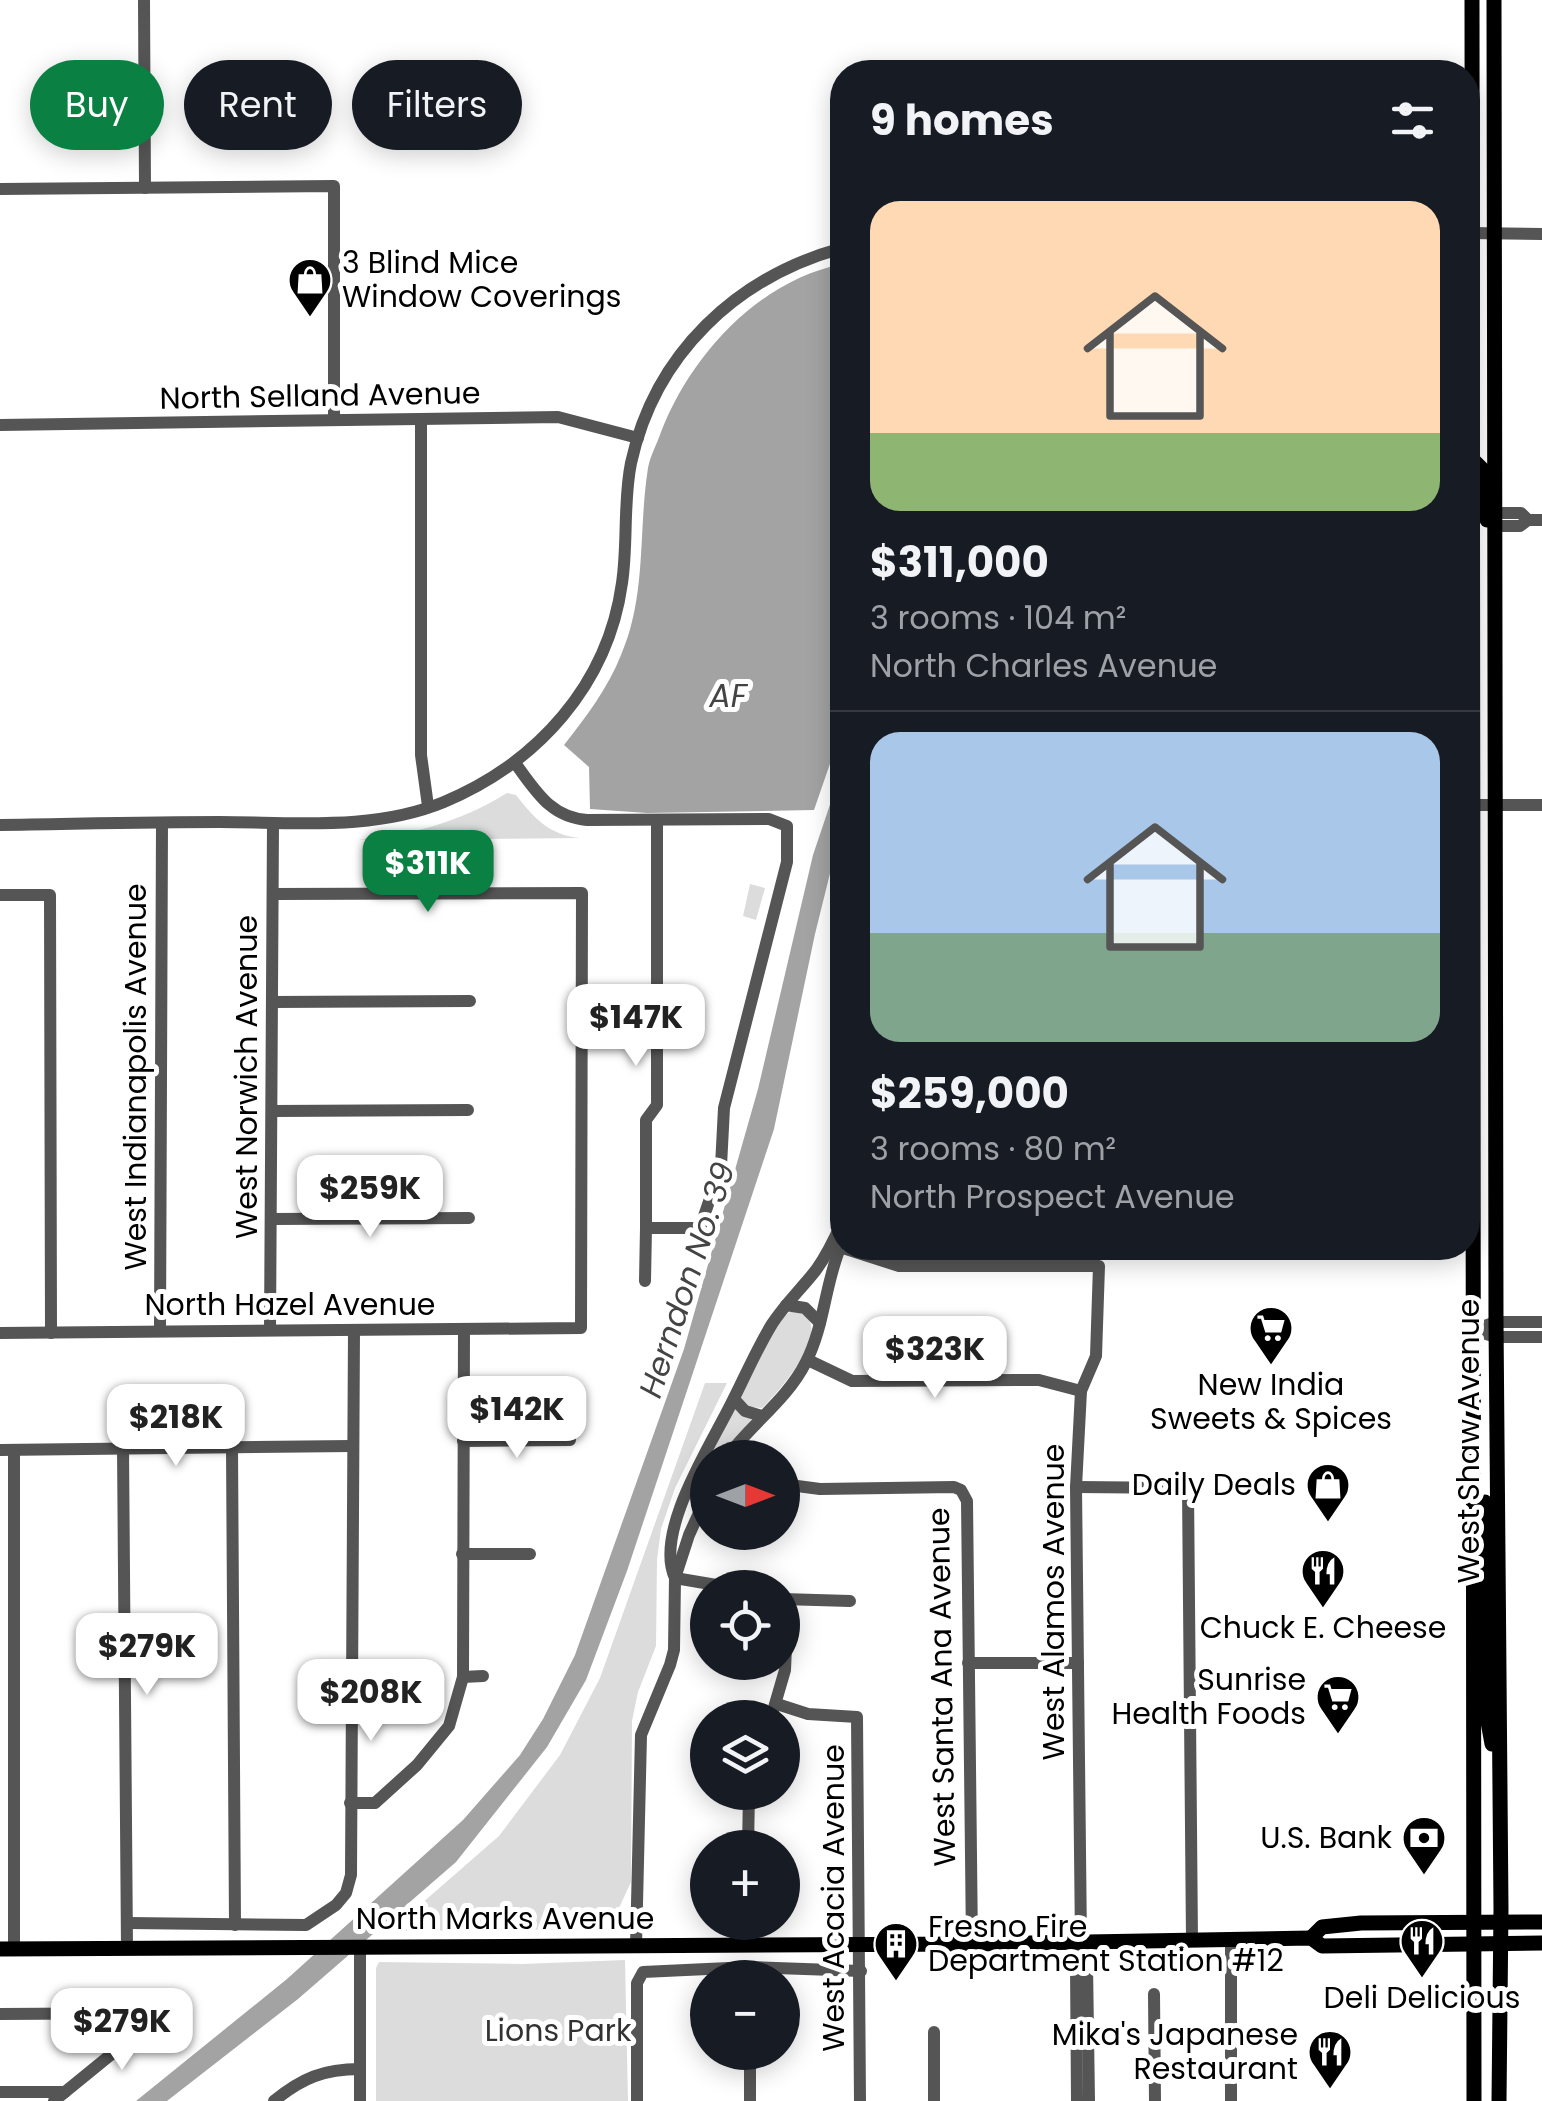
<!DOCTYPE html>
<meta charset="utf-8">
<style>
body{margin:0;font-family:Poppins,sans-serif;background:#20242c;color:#f1f3f6;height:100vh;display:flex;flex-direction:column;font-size:38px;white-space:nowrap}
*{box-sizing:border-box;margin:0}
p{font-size:32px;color:#9ea1a6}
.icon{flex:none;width:55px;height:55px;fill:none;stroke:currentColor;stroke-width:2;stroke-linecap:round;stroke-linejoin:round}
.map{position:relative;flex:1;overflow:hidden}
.panel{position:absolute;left:830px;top:60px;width:650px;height:1200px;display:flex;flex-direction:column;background:#171b24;border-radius:40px;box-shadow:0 5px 25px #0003}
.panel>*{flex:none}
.top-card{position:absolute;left:30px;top:60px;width:650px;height:90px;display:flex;gap:20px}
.needle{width:65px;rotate:90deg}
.buttons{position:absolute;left:690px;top:1440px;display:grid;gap:20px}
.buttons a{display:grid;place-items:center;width:110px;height:110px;border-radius:50%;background:#171b24;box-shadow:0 5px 25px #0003;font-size:50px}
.price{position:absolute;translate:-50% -85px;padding:0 22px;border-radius:20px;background:#fff;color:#222;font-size:32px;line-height:65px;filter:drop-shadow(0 2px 5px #0008)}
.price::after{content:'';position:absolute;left:50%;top:60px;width:30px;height:22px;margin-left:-15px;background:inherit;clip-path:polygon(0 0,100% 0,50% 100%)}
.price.active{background:#0b8043;color:#fff}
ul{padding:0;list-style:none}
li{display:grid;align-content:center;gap:20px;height:530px;padding:0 40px}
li+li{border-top:2px solid #363941}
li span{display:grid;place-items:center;height:310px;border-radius:30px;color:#555}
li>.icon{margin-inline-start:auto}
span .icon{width:180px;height:180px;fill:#fffc;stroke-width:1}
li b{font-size:42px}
h2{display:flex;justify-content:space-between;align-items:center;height:120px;padding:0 40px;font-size:42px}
.pill{padding:0 35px;border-radius:45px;background:#171b24;box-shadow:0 5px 25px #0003;font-size:35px;line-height:90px}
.pill.active{background:#0b8043;color:#fff}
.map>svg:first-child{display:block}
.green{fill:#dcdcdc}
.water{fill:#a3a3a3}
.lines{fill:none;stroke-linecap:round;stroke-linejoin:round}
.minor{stroke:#555;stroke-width:12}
.major{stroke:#000;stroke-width:15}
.labels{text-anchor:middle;stroke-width:10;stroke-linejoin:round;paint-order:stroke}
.poi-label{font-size:30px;fill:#000;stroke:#fff;text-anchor:end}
.street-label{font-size:30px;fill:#000;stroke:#fff}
.park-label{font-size:30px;fill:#333;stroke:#fff}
.water-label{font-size:32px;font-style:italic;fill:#444;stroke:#fff}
</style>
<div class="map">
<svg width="1542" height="2101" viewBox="0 0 1542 2101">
<rect width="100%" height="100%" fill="#fff"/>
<g class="green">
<path d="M507,793L516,795C534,818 549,835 580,838L358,840C412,835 460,822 507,793Z"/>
<path d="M750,884L765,888L756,920L743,916Z"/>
<path d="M791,1311C844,1317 780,1391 762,1408L749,1407L740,1398C754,1371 767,1328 791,1311Z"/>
<path d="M705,1383H727L675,1488L661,1529L657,1560L656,1646L638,1692L632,1721L631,1882L619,1908V1924L613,1929L390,1931L499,1836L560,1755L600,1678Z"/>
<path d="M734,1408L752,1419L722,1457L709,1458Z"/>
<path d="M625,1960L628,2101H376V1968L379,1962L523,1964Z"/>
</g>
<g class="water">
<path d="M842,264V729L814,810L647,813L590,809L589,767L564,745C586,717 608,688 621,655C647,595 638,531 648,468C650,456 657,444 661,432C691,355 758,281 842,264Z"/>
<path d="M842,769V825L815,934L774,1129L627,1571L586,1680L547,1747L456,1862L298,1999L167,2101H136L287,1979L463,1820L520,1755L543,1719L575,1655L684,1349L758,1089L813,855Z"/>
</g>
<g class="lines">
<g class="minor">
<path d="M144,0L145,188"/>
<path d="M0,189L334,186V420"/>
<path d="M1468,233L1542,234"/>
<path d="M421,419V755L428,806"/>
<path d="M0,425L558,417L638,438"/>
<path d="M1494,513H1521L1528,520H1542"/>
<path d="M1495,526H1520L1528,520"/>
<path d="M515,763C536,791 550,817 587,820L769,819L787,826V862L724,1108L721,1166L700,1228L699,1243"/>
<path d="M1468,805H1542"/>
<path d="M657,820V1105L646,1120V1228H700"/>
<path d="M0,825C73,824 146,822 220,822C294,822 374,831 444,802C537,763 608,685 622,583C628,543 623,502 631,463C655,353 737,277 842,248"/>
<path d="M0,895H50L51,1333"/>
<path d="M272,1002L470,1001"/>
<path d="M272,1111L468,1110"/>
<path d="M271,1219L469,1218"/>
<path d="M843,1248L899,1266H1099L1096,1356L1081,1391L1076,1487L1081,1942L1076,1964L1077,2101"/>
<path d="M645,1281L646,1228"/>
<path d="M786,1305L805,1308L820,1323"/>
<path d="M270,1330L273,823"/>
<path d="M1473,1330L1496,1322H1542"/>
<path d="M1473,1330L1496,1337H1542"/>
<path d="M160,1331L162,823"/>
<path d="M0,1333L581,1328L582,893L273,894"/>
<path d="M808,1360L852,1381L1039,1380L1081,1391"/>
<path d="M734,1399L745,1411L762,1416"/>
<path d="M463,1441L570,1440"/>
<path d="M232,1447L235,1925"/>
<path d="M123,1448L127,1947"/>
<path d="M0,1450L352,1446"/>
<path d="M726,1458C751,1424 787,1400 806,1362C825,1325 825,1281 842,1243"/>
<path d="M782,1484L820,1489L954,1487L961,1490L967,1501L972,1944"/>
<path d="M1076,1487L1188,1488L1192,1941"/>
<path d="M462,1554H530"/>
<path d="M675,1578C654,1533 709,1448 730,1406C744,1379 756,1350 772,1324C785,1304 802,1288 816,1270C827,1255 835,1238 842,1222"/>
<path d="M675,1578L734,1588"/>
<path d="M782,1599L850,1601"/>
<path d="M968,1663H1078"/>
<path d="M463,1677L483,1676"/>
<path d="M777,1704L808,1714L857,1717L860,2101"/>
<path d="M771,1718L785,1670L788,1600"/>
<path d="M350,1803H375L417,1765L449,1726L463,1677L464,1329"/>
<path d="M748,1848L749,1792"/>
<path d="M128,1923L306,1925L336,1905L346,1893L351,1875L354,1330"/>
<path d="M1231,1940V2101"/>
<path d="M747,1943V1922"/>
<path d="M1081,1944L1087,1964L1089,2101"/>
<path d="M636,1946L641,1735L670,1665L674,1650L675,1578L689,1535L708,1493"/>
<path d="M14,1949V1450"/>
<path d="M1154,1994L1155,2101"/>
<path d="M0,2014L162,2013"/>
<path d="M934,2032V2101"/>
<path d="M750,2052V2101"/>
<path d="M0,2092H65"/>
<path d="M54,2101L162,2013"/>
<path d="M274,2101C302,2078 324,2069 360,2069"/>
<path d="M360,2101V1948"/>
<path d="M637,2101V1983L643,1972L750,1967L861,1971"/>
</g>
<g class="major">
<path d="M1472,0L1474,2101"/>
<path d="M1494,0L1496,1322L1501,1909L1499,2101"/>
<path d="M1475,462L1483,470L1487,520"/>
<path d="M1485,1502L1486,1580L1497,1595"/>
<path d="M1475,1588L1483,1592L1486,1600L1488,1722L1492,1744"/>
<path d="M1311,1938L1322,1927L1361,1923L1542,1922"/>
<path d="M0,1949L972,1944L1311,1938L1322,1946L1542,1943"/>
</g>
</g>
<defs>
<symbol id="shop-pin" viewBox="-11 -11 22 30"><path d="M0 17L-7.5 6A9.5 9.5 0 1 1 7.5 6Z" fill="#000" stroke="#fff"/><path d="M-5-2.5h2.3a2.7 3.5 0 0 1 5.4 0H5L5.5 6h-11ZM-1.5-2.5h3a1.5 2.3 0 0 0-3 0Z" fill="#fff"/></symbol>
<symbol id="supermarket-pin" viewBox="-11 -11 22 30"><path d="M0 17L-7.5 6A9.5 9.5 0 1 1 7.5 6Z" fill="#000" stroke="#fff"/><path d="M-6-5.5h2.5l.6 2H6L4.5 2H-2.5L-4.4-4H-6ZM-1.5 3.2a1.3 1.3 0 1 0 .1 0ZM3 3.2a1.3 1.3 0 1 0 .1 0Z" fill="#fff"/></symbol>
<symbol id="restaurant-pin" viewBox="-11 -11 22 30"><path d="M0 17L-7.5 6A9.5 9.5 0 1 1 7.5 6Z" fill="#000" stroke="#fff"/><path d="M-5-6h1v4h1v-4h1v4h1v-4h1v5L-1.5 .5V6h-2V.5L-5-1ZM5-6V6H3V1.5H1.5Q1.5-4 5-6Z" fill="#fff"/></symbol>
<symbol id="bank-pin" viewBox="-11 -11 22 30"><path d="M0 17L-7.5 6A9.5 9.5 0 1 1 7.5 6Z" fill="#000" stroke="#fff"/><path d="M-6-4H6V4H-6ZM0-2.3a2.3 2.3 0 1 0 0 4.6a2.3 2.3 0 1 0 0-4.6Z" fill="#fff"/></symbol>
<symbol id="building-pin" viewBox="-11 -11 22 30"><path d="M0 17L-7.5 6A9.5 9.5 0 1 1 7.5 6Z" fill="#000" stroke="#fff"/><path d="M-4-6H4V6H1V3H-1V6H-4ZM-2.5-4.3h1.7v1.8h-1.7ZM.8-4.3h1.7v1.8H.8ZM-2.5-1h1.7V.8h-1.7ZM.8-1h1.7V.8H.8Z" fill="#fff"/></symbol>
</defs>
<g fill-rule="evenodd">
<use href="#shop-pin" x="285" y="255" width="50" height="68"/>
<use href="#supermarket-pin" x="1246" y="1303" width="50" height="68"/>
<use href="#shop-pin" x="1303" y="1460" width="50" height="68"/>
<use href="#restaurant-pin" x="1298" y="1546" width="50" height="68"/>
<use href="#supermarket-pin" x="1313" y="1672" width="50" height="68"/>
<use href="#bank-pin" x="1399" y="1813" width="50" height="68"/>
<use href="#restaurant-pin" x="1397" y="1916" width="50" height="68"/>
<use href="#building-pin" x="871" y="1919" width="50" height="68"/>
<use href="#restaurant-pin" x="1305" y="2027" width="50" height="68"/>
</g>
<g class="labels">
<g class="poi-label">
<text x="342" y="273" text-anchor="start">3 Blind Mice<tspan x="342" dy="34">Window Coverings</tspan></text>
<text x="1271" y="1395" text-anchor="middle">New India<tspan x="1271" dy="34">Sweets &amp; Spices</tspan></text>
<text x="1296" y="1495">Daily Deals</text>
<text x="1323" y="1638" text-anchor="middle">Chuck E. Cheese</text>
<text x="1306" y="1690">Sunrise<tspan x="1306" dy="34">Health Foods</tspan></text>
<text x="1392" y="1848">U.S. Bank</text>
<text x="928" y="1937" text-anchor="start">Fresno Fire<tspan x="928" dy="34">Department Station #12</tspan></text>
<text x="1422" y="2008" text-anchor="middle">Deli Delicious</text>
<text x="1298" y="2045">Mika's Japanese<tspan x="1298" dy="34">Restaurant</tspan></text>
</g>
<g class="street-label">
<text transform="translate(320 396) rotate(-1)" y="10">North Selland Avenue</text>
<text transform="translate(136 1077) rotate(-90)" y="10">West Indianapolis Avenue</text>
<text transform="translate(247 1077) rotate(-90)" y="10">West Norwich Avenue</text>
<text x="290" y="1315">North Hazel Avenue</text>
<text transform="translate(1469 1441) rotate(-90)" y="10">West Shaw Avenue</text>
<text transform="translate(1054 1602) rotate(-90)" y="10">West Alamos Avenue</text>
<text transform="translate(942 1687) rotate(-91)" y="10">West Santa Ana Avenue</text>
<text transform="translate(834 1898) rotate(-90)" y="10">West Acacia Avenue</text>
<text x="505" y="1929">North Marks Avenue</text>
</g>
<g class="park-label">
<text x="558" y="2041">Lions Park</text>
</g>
<g class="water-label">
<text x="728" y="707">AF</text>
<text transform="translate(687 1280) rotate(-72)" y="11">Herndon No. 39</text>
</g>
</g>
</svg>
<div class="buttons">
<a><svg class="needle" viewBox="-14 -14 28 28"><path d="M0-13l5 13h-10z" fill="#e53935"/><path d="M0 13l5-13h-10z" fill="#9ea1a6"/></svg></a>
<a><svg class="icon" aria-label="locate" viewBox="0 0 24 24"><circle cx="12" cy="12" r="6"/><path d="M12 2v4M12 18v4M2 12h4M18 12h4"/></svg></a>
<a><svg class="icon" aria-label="layers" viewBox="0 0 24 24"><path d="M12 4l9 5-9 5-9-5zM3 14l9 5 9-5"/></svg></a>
<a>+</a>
<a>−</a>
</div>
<b class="price active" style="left:428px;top:915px">$311K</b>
<b class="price" style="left:636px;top:1069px">$147K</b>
<b class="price" style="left:370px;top:1240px">$259K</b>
<b class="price" style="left:935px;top:1401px">$323K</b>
<b class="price" style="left:517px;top:1461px">$142K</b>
<b class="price" style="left:176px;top:1469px">$218K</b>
<b class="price" style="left:147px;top:1698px">$279K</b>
<b class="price" style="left:371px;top:1744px">$208K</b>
<b class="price" style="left:122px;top:2073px">$279K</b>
<div class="top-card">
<a class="pill active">Buy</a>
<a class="pill">Rent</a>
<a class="pill">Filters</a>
</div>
<section class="panel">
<h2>9 homes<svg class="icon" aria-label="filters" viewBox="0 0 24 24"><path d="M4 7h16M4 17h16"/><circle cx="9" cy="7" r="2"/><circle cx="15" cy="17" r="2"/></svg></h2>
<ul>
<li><span style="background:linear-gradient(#ffd9b3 75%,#8fb573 0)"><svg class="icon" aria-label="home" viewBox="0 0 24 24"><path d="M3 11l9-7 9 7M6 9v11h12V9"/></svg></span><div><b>$311,000</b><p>3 rooms · 104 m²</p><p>North Charles Avenue</p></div></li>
<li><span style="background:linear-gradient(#a9c7e8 65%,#7fa58c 0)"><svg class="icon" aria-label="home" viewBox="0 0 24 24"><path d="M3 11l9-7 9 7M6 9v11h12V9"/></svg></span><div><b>$259,000</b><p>3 rooms · 80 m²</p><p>North Prospect Avenue</p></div></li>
</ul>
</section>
</div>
